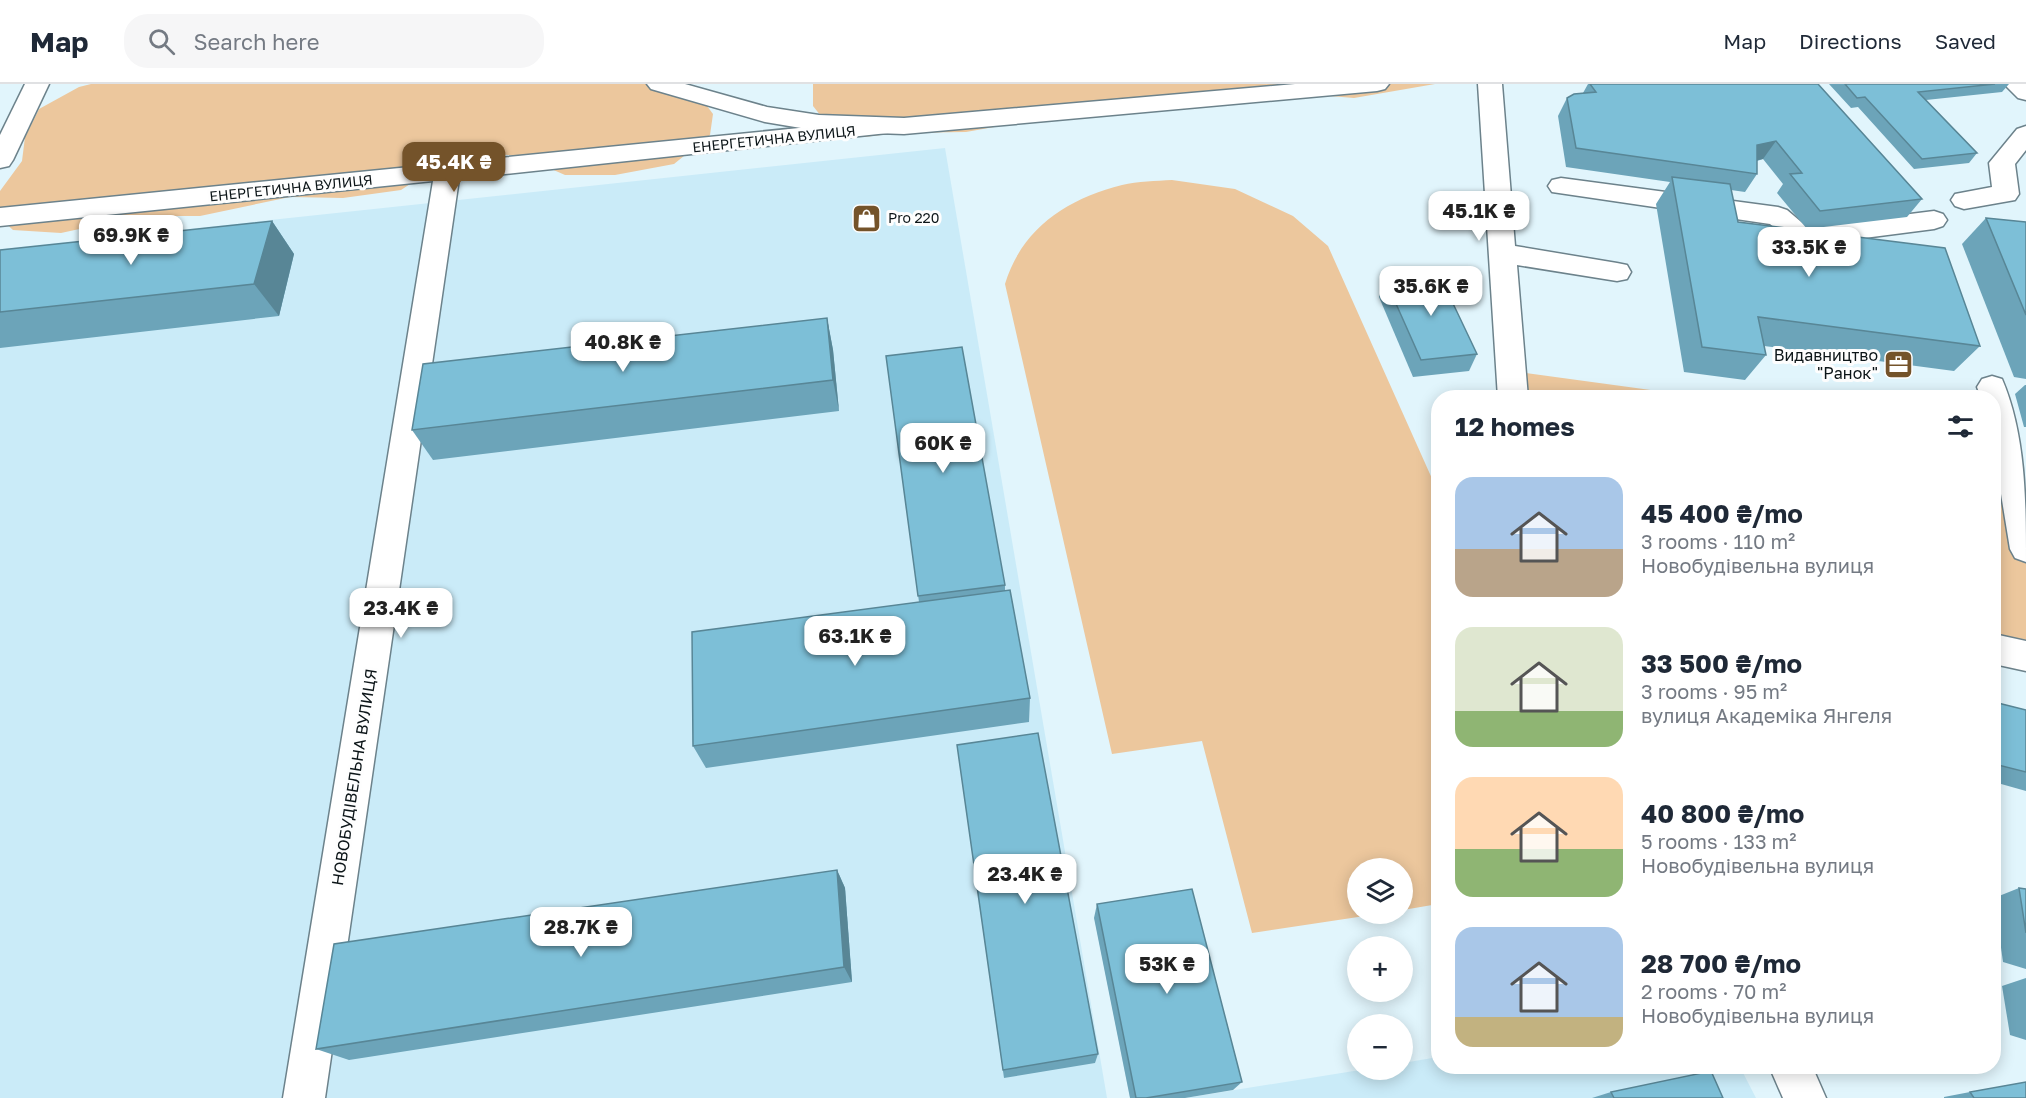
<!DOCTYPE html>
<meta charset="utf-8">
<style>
body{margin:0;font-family:"Golos Text",sans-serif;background:#f6f6f7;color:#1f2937;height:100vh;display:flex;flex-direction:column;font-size:22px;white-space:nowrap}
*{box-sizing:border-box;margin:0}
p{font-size:20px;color:#747a83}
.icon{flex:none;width:33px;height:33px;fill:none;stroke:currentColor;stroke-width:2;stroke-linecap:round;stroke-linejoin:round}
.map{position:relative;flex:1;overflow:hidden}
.panel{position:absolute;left:1431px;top:306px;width:570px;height:684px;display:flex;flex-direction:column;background:#fff;border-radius:24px;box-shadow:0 3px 15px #0003}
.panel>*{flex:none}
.buttons{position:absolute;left:1347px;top:774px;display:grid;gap:12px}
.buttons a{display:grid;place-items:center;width:66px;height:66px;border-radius:50%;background:#fff;box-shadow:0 3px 15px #0003;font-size:30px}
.price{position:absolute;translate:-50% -51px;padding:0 14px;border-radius:12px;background:#fff;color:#222;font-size:20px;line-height:39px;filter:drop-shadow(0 2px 3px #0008)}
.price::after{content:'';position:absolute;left:50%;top:36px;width:18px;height:14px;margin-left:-9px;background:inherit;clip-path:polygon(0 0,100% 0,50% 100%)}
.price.active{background:#74532a;color:#fff}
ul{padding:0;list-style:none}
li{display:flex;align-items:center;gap:18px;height:150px;padding:0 24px}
li span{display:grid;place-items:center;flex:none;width:168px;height:120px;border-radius:18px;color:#555}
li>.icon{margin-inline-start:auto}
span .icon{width:72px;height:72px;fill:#fffc;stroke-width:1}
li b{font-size:26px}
h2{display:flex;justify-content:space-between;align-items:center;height:72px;padding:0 24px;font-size:26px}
header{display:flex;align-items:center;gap:36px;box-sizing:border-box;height:84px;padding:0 30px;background:#fff;border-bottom:2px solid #e0e1e3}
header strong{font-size:28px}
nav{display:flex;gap:33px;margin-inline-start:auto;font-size:21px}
.search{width:420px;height:54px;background:#f6f6f7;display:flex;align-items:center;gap:15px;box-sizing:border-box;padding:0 21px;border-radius:24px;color:#747a83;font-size:22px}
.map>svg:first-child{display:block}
.built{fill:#caebf8}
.green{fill:#ecc79d}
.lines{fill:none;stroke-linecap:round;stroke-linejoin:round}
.minor-casing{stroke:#6c828b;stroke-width:3}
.major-casing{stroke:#6c828b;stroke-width:3}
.minor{fill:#fff;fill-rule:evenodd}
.major{fill:#fff;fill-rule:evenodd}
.wall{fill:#6ca4b9}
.shaded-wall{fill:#588696}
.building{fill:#7dbfd7;stroke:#588696;stroke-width:1.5}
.labels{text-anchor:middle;stroke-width:6;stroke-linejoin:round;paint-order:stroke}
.far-street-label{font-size:14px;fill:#0c1518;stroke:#fefefe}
.far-poi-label{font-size:14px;fill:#0c1518;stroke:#fefefe;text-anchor:start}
.poi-label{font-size:16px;fill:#0c1518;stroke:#fefefe;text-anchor:end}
.street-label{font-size:16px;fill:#0c1518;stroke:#fefefe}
</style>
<header>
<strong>Map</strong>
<div class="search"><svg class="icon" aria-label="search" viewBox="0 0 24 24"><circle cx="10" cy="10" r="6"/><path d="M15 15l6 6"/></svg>Search here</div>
<nav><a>Map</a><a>Directions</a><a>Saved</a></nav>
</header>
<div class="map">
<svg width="2026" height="1014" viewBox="0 0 2026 1014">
<rect width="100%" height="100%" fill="#e1f5fc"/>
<g class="built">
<path d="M945,64L1107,1014H0V165Z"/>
<path d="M1438,973V982L1740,983L1756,1014H1185L1360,986H1402L1403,979Z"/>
</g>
<g class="green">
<path d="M91,0H685L692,2L713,30L710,51L674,80L615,91H565L524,73L482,68L445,77L401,106L343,114L290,113L200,132H139L61,149L13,146L0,134V107L22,77L25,53L39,25L79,3Z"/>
<path d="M813,0H1435L1354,14L1293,9L1011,40L966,48L898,49L864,53L829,42L813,22Z"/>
<path d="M1172,96L1235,105L1293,132L1328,162L1438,408V820L1403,826L1402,784H1358V830H1378L1252,849L1202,657L1112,670L1005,200C1022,144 1067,115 1122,101C1138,97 1156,97 1172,96Z"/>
<path d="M1511,287L1702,313H1513Z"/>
<path d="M1994,354L2007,356L2026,464V572L1994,565Z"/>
</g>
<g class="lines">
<defs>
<g id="minor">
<path d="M25,0H49L13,76L9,82L0,84V51Z"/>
<path d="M1478,0H1502L1515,162L1617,179L1627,181L1631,188L1627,195L1617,197L1517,181L1528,314H1498Z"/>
<path d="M2004,0H2026V16L2018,14Z"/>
<path d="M888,35L897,38L900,43L897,48L459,95L325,1014H283L433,97L0,142V124Z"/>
<path d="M2026,42V66L2015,80L2019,110L2015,116L1964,125L1955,122L1951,116L1955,110L1992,103L1989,79L2017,45Z"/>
<path d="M1561,94L1778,123L1787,126L1807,143L1934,127L1943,130L1947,136L1943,142L1934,145L1802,162L1793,159L1770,140L1552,108L1548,102L1552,96Z"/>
<path d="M1992,292L2002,295C2026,351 2026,418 2026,478L2015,474L2010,465L1994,367V314H1981L1977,303L1982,295Z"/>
<path d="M1994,550L2026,557V587L1994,580Z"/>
<path d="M1769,982H1812L1826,1014H1783Z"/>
</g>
<path id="major" d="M647,0H685L767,23L819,31L904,34L1295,0H1389L1385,5L1377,7L904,50L819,47L765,38L651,5Z"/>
</defs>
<use href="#minor" class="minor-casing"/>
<use href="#major" class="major-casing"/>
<use href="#minor" class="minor"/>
<use href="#major" class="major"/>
</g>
<g class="wall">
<path d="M1588,0H1818L1922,115L1907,133L1807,145L1777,109L1783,100L1763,75L1757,77V90L1745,108L1731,106L1738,138L1980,262L1954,287L1764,262L1766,271L1745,296L1684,288L1656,120L1670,98L1566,83L1558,32L1567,14L1583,9Z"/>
<path d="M1829,0H2009L2002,8L1926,16L1977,69L1969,79L1914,85L1858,23L1851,24Z"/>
<path d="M1986,134L2026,138V295L2014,293L1962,160Z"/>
<path d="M272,137L294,170L279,232L0,264V166Z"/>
<path d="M1385,195L1477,270L1469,287L1413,293L1379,213Z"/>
<path d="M827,234L833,266L839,327L433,376L412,346Z"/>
<path d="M886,272L1005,501V506L1030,614L1029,638L706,684L693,662L919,518Z"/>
<path d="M2025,301H2026V343H2024L2015,310Z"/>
<path d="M1994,618L2026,626V707L1994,698Z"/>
<path d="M957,661L1098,970L1095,979L1004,994Z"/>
<path d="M837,786L845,804L852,898L349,976L316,965Z"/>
<path d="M2019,804L2026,805V885L2003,878L1994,814Z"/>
<path d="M1097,820L1242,998L1233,1006L1185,1014H1130L1094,834Z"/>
<path d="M2026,894V956L2010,951L2002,902Z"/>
<path d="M1611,1008L1723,1014H1592Z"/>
<path d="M1970,1008L2026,1014H1944V1013Z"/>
</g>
<g class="shaded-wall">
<path d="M1776,57L1763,75L1744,79L1757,61Z"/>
<path d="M272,137L294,170L279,232L254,200Z"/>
<path d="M827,234L833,266L839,327L833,296Z"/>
<path d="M837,786L845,804L852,898L844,883Z"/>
</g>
<g class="building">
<path d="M1590,0H1818L1922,115L1820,127L1790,90L1802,89L1776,57L1757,61V90L1576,64L1567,14L1574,10L1596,8Z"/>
<path d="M1845,0H1995L1918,8L1977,69L1922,75L1865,13L1857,14Z"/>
<path d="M1672,93L1730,100L1738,138L1945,164L1980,262L1758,233L1766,271L1702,263Z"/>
<path d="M1986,134L2026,138V231Z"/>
<path d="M272,137L254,200L0,228V166Z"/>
<path d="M1439,190L1477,270L1421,276L1385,195Z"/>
<path d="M827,234L833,296L412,346L423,280Z"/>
<path d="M962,263L1005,501L918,512L886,272Z"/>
<path d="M1010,506L1030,614L693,662L692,548Z"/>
<path d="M1994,618L2026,626V688L1994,680Z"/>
<path d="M1038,649L1098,970L1003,986L957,661Z"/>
<path d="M837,786L844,883L316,965L334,860Z"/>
<path d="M2019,804L2026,805V849Z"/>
<path d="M1192,805L1242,998L1146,1014H1136L1097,820Z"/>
<path d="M1711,987L1723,1014H1614L1611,1008Z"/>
<path d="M2026,998V1014H1974L1970,1008Z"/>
</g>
<defs>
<symbol id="shop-square" viewBox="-11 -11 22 22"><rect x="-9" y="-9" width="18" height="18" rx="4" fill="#74532a" stroke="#fefefe"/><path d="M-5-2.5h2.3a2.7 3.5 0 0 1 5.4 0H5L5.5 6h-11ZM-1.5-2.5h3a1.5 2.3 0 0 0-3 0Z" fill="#fff"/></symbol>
<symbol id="office-square" viewBox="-11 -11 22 22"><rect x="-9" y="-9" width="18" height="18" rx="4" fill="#74532a" stroke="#fefefe"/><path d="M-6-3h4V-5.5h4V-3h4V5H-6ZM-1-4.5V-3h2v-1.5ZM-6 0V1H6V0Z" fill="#fff"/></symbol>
</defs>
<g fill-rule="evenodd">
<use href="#shop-square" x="850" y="118" width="33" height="33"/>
<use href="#office-square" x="1882" y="264" width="33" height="33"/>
</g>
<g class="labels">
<g class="far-street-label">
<text transform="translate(774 55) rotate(-6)" y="5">ЕНЕРГЕТИЧНА ВУЛИЦЯ</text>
<text transform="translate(291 104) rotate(-6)" y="5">ЕНЕРГЕТИЧНА ВУЛИЦЯ</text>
</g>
<g class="far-poi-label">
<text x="888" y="139">Pro 220</text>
</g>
<g class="poi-label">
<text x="1878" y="277">Видавництво<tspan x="1878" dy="18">"Ранок"</tspan></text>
</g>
<g class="street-label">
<text transform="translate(354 693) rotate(-81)" y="6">НОВОБУДІВЕЛЬНА ВУЛИЦЯ</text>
</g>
</g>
</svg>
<div class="buttons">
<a><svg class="icon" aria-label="layers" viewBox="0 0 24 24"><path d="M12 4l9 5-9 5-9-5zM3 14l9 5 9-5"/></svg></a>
<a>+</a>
<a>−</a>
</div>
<b class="price active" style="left:454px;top:109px">45.4K ₴</b>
<b class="price" style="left:1479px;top:158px">45.1K ₴</b>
<b class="price" style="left:131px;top:182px">69.9K ₴</b>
<b class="price" style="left:1809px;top:194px">33.5K ₴</b>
<b class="price" style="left:1431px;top:233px">35.6K ₴</b>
<b class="price" style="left:623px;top:289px">40.8K ₴</b>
<b class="price" style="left:943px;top:390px">60K ₴</b>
<b class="price" style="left:401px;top:555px">23.4K ₴</b>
<b class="price" style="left:855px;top:583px">63.1K ₴</b>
<b class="price" style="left:1025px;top:821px">23.4K ₴</b>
<b class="price" style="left:581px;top:874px">28.7K ₴</b>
<b class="price" style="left:1167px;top:911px">53K ₴</b>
<section class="panel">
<h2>12 homes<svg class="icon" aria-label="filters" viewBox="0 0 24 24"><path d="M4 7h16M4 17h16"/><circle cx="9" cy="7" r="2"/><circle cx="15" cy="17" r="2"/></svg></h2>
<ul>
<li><span style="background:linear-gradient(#a9c7e8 60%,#b9a48a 0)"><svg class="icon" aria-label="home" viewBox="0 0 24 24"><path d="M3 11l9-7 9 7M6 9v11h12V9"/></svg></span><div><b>45 400 ₴/mo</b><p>3 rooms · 110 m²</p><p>Новобудівельна вулиця</p></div></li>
<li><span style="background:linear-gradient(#dfe7d0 70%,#8fb573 0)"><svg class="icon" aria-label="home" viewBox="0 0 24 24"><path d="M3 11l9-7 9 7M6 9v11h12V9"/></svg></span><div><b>33 500 ₴/mo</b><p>3 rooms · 95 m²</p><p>вулиця Академіка Янгеля</p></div></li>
<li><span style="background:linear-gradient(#ffd9b3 60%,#8fb573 0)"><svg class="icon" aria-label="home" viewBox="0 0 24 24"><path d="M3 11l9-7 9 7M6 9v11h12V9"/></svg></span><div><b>40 800 ₴/mo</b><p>5 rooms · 133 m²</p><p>Новобудівельна вулиця</p></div></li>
<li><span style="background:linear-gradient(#a9c7e8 75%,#c2b280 0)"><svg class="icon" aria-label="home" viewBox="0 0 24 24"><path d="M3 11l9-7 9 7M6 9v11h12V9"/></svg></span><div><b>28 700 ₴/mo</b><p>2 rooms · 70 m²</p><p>Новобудівельна вулиця</p></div></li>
</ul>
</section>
</div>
